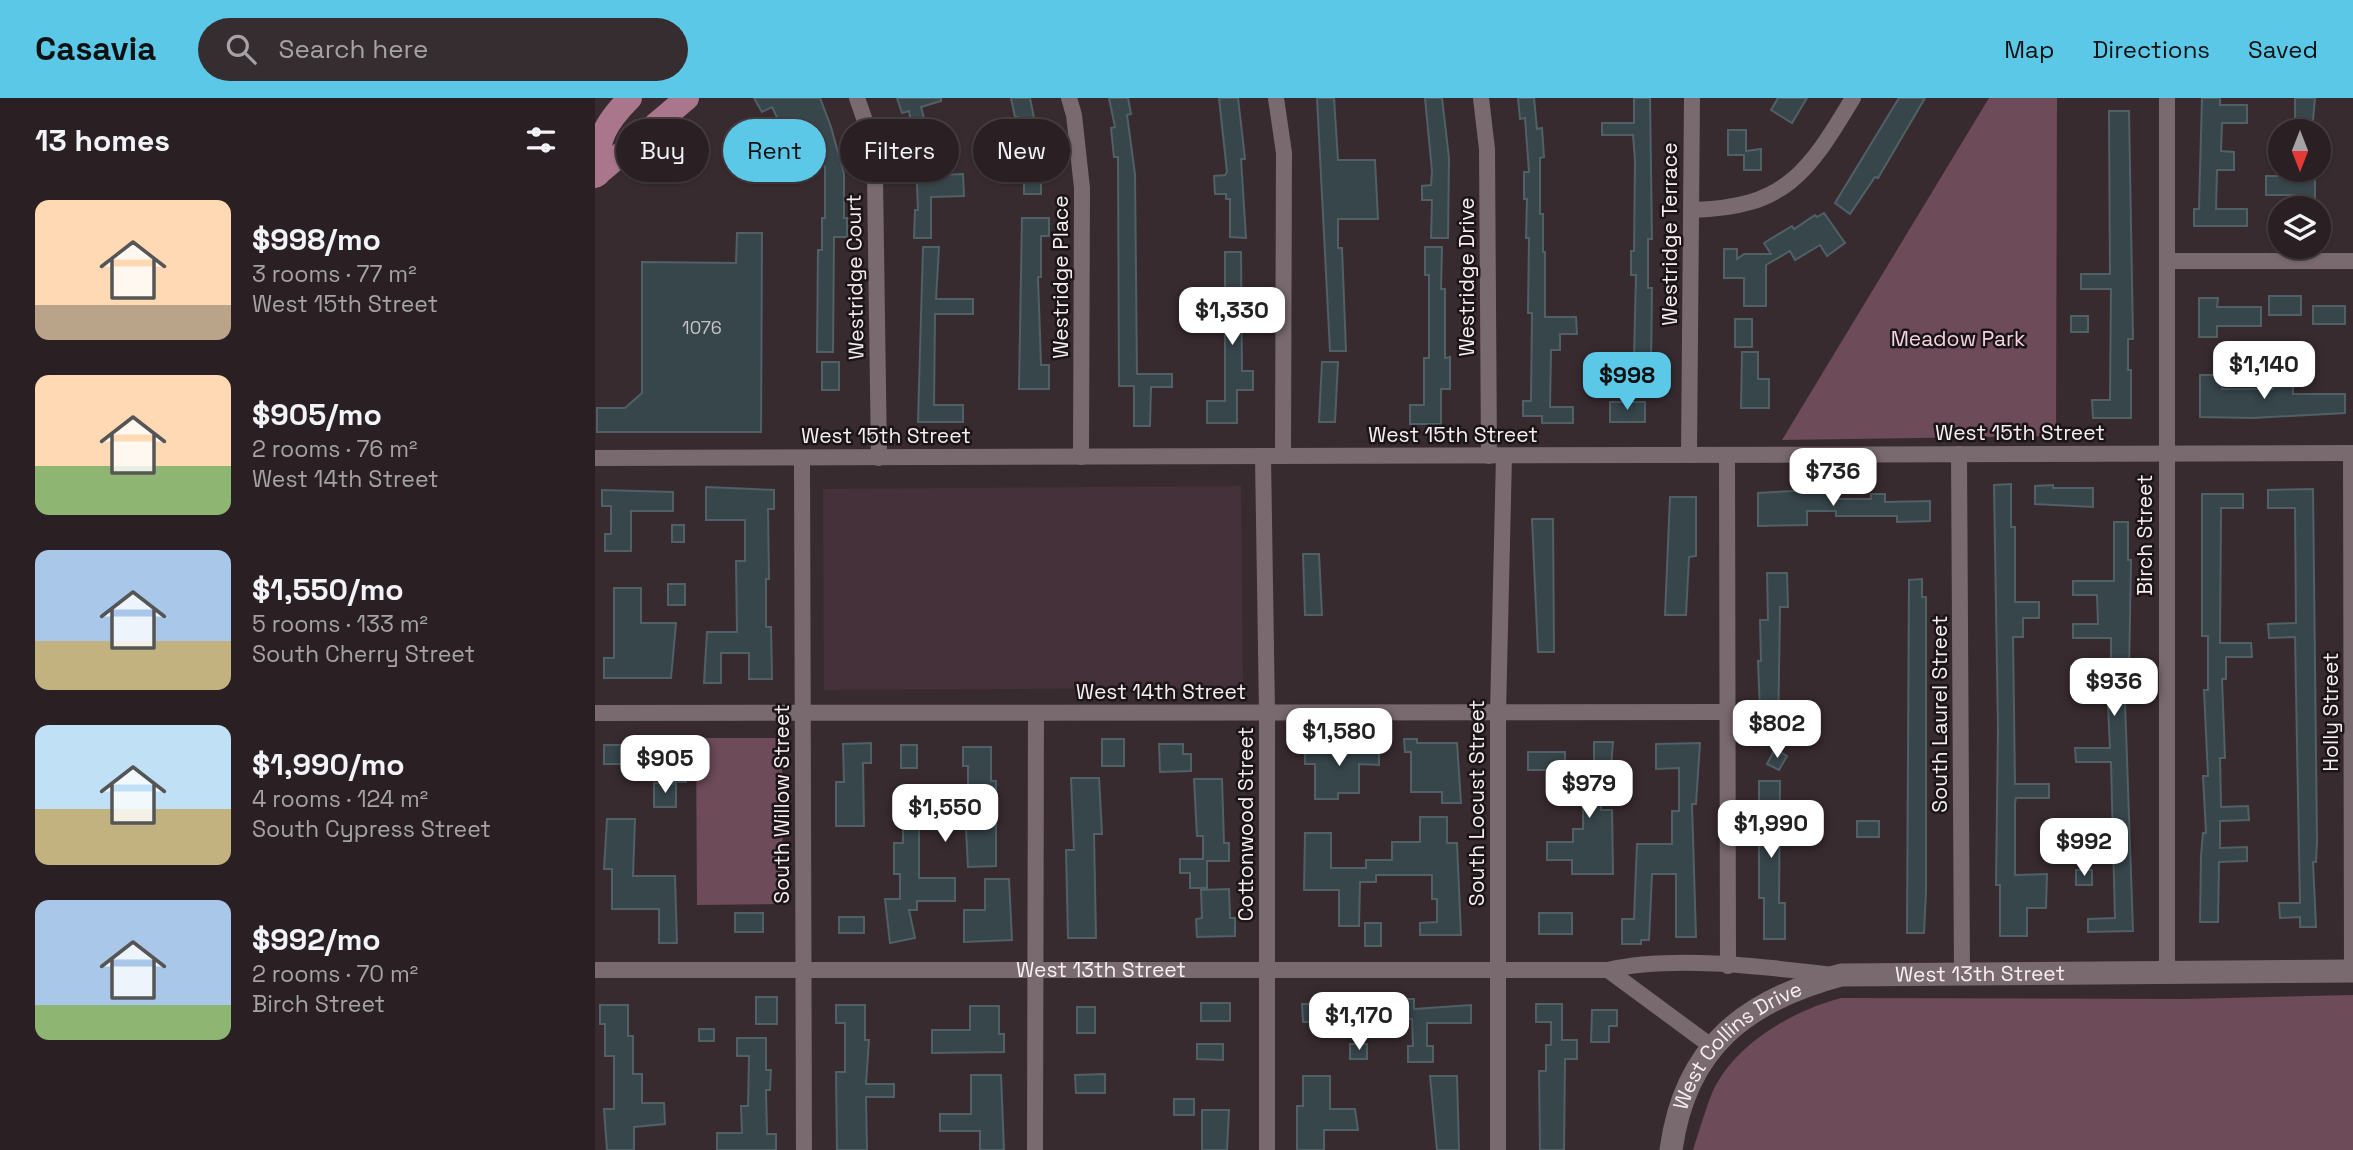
<!DOCTYPE html>
<meta charset="utf-8">
<style>
body{margin:0;font-family:"Space Grotesk",sans-serif;background:#362d31;color:#f1f3f6;height:100vh;display:flex;flex-direction:column;font-size:26px;white-space:nowrap}
*{box-sizing:border-box;margin:0}
p{font-size:23px;color:#a5a3a6}
.icon{flex:none;width:38px;height:38px;fill:none;stroke:currentColor;stroke-width:2;stroke-linecap:round;stroke-linejoin:round}
.map{position:relative;flex:1;overflow:hidden}
.sheet{display:flex;flex-direction:column;background:#2a2024;width:595px}
.sheet>*{flex:none}
.banner{position:absolute;left:21px;top:21px;width:665px;height:63px;display:flex;gap:14px}
.needle{width:46px;rotate:180deg}
.buttons{position:absolute;left:1673px;top:21px;display:grid;gap:14px}
.buttons a{display:grid;place-items:center;width:63px;height:63px;border-radius:50%;background:#2a2024;box-shadow:0 2px 5px #0004,0 0 0 2px #463e41;font-size:35px}
.price{position:absolute;translate:-50% -60px;padding:0 16px;border-radius:14px;background:#fff;color:#222;font-size:23px;line-height:46px;filter:drop-shadow(0 2px 4px #0008)}
.price::after{content:'';position:absolute;left:50%;top:42px;width:21px;height:16px;margin-left:-10px;background:inherit;clip-path:polygon(0 0,100% 0,50% 100%)}
.price.selected{background:#5ac8e6;color:#111}
ul{padding:0;list-style:none}
li{display:flex;align-items:center;gap:21px;height:175px;padding:0 35px}
li span{display:grid;place-items:center;flex:none;width:196px;height:140px;border-radius:14px;color:#555}
li>.icon{margin-inline-start:auto}
span .icon{width:84px;height:84px;fill:#fffc;stroke-width:1}
li b{font-size:30px}
h2{display:flex;justify-content:space-between;align-items:center;height:84px;padding:0 35px;font-size:30px}
.pill{padding:0 24px;border-radius:32px;background:#2a2024;box-shadow:0 2px 5px #0004,0 0 0 2px #463e41;font-size:24px;line-height:63px}
.pill.selected{background:#5ac8e6;color:#111}
header{display:flex;align-items:center;gap:42px;box-sizing:border-box;height:98px;padding:0 35px;background:#5ac8e6;color:#111}
header strong{font-size:33px}
nav{display:flex;gap:38px;margin-inline-start:auto;font-size:24px}
.search{width:490px;height:63px;background:#362d31;display:flex;align-items:center;gap:18px;box-sizing:border-box;padding:0 24px;border-radius:38px;color:#a5a3a6;font-size:26px}
main{display:flex;flex:1;min-height:0}
.map>svg:first-child{display:block}
.built{fill:#453139}
.green{fill:#6d4b59}
.building{fill:#37464b;stroke:#506065;stroke-width:2}
.lines{fill:none;stroke-linecap:round;stroke-linejoin:round}
.minor{stroke:#796a6f;stroke-width:16}
.secondary{stroke:#796a6f;stroke-width:23}
.primary{stroke:#aa768b;stroke-width:24}
.labels{text-anchor:middle;stroke-width:5;stroke-linejoin:round;paint-order:stroke}
.number-label{font-size:18px;fill:#c7c4c8}
.street-label{font-size:21px;fill:#f7eef1;stroke:#1b1518}
.park-label{font-size:21px;fill:#f5d3e0;stroke:#1b1518}
</style>
<header>
<strong>Casavia</strong>
<div class="search"><svg class="icon" aria-label="search" viewBox="0 0 24 24"><circle cx="10" cy="10" r="6"/><path d="M15 15l6 6"/></svg>Search here</div>
<nav><a>Map</a><a>Directions</a><a>Saved</a></nav>
</header>
<main>
<section class="sheet">
<h2>13 homes<svg class="icon" aria-label="filters" viewBox="0 0 24 24"><path d="M4 7h16M4 17h16"/><circle cx="9" cy="7" r="2"/><circle cx="15" cy="17" r="2"/></svg></h2>
<ul>
<li><span style="background:linear-gradient(#ffd9b3 75%,#b9a48a 0)"><svg class="icon" aria-label="home" viewBox="0 0 24 24"><path d="M3 11l9-7 9 7M6 9v11h12V9"/></svg></span><div><b>$998/mo</b><p>3 rooms · 77 m²</p><p>West 15th Street</p></div></li>
<li><span style="background:linear-gradient(#ffd9b3 65%,#8fb573 0)"><svg class="icon" aria-label="home" viewBox="0 0 24 24"><path d="M3 11l9-7 9 7M6 9v11h12V9"/></svg></span><div><b>$905/mo</b><p>2 rooms · 76 m²</p><p>West 14th Street</p></div></li>
<li><span style="background:linear-gradient(#a9c7e8 65%,#c2b280 0)"><svg class="icon" aria-label="home" viewBox="0 0 24 24"><path d="M3 11l9-7 9 7M6 9v11h12V9"/></svg></span><div><b>$1,550/mo</b><p>5 rooms · 133 m²</p><p>South Cherry Street</p></div></li>
<li><span style="background:linear-gradient(#bfe0f5 60%,#c2b280 0)"><svg class="icon" aria-label="home" viewBox="0 0 24 24"><path d="M3 11l9-7 9 7M6 9v11h12V9"/></svg></span><div><b>$1,990/mo</b><p>4 rooms · 124 m²</p><p>South Cypress Street</p></div></li>
<li><span style="background:linear-gradient(#a9c7e8 75%,#8fb573 0)"><svg class="icon" aria-label="home" viewBox="0 0 24 24"><path d="M3 11l9-7 9 7M6 9v11h12V9"/></svg></span><div><b>$992/mo</b><p>2 rooms · 70 m²</p><p>Birch Street</p></div></li>
</ul>
</section>
<div class="map">
<svg width="1758" height="1052" viewBox="0 0 1758 1052">
<rect width="100%" height="100%" fill="#382b30"/>
<path class="built" d="M646,388L648,590L229,592L228,391Z"/>
<g class="green">
<path d="M1394,0H1462L1461,338L1187,342Z"/>
<path d="M101,640H187L188,806L102,807Z"/>
<path d="M1758,897V1052H1098C1104,1033 1110,1013 1117,995C1139,946 1197,913 1246,900L1589,901Z"/>
</g>
<g class="building">
<path d="M159,0H225L236,29L249,76V120H252V139H239L238,254H222L223,152H227V120H230V70L224,48L204,53L199,35L191,38L177,9L167,14Z"/>
<path d="M302,0H346V3L326,9L330,24H334L338,43L343,42L345,77L368,76L369,98L336,99V140H319L320,112H323L321,63H324L314,13L307,15Z"/>
<path d="M416,0H435L446,55V96H429V67L423,19H420Z"/>
<path d="M514,0H533L536,16L532,17L540,76L542,276H577V289H556L555,328H539V288H524L523,59H519L516,30L520,29Z"/>
<path d="M624,0H643L650,61H646L651,140L635,139V101H631V96H620L619,78L630,77L632,74Z"/>
<path d="M722,0H739L743,62H780L783,121H743V150H747L751,253H735Z"/>
<path d="M830,0H847L854,60L853,140H836L837,102H827V88L836,87L837,73Z"/>
<path d="M923,0H939L942,31L947,30L949,59L945,60V116H948V154H950V219H981L982,236H965V252H956L955,309H978V325H947V318H928V303H936L937,215H933L934,140H931L932,101H929V74H934L930,20L925,21Z"/>
<path d="M1039,0H1055L1057,141H1053V190H1057L1056,268H1067V291H1046V275H1013V259H1039L1041,177H1036V153H1039L1040,62L1038,37H1007V25H1039Z"/>
<path d="M1183,0H1212L1197,25L1176,12Z"/>
<path d="M1304,0H1330L1283,80L1280,79L1255,116L1240,105Z"/>
<path d="M1607,0H1625V7H1652V25H1627L1626,53L1639,54V72H1622L1621,111H1652V128H1599V111H1604Z"/>
<path d="M1700,0H1720L1717,33H1700Z"/>
<path d="M1514,13H1534L1538,241H1533V272H1536V320H1498L1497,302H1515L1516,191H1486V176H1515Z"/>
<path d="M1133,32H1151V53L1166,51V72H1149V57H1133Z"/>
<path d="M1701,72H1720V110H1700V97H1671V78H1701Z"/>
<path d="M1229,115L1250,145L1232,158L1225,147L1200,162L1195,153L1171,167V208H1149V180H1129V151H1142V161L1149,156H1176L1169,145L1197,128L1199,131L1220,117L1222,119Z"/>
<path d="M427,120H454V138H446V179H443L446,267H454V291H424Z"/>
<path d="M142,135H167L166,334H2V310H30L47,295V164L141,165Z"/>
<path d="M328,149H344L341,201H378V216H340L339,307H368V324H323Z"/>
<path d="M830,149H847L846,191H850V260L855,259V291H846V326H815V307H829V260H834V177H830Z"/>
<path d="M630,154H646L647,273H658V292H642V325H612V303H630Z"/>
<rect x="1674" y="198" width="32" height="19"/>
<path d="M1604,200H1623L1622,209H1666V228H1622V239H1604Z"/>
<rect x="1718" y="208" width="32" height="18"/>
<rect x="1476" y="218" width="17" height="16"/>
<rect x="1140" y="221" width="17" height="28"/>
<path d="M1147,254H1163V281H1174V310H1146Z"/>
<rect x="227" y="264" width="17" height="28"/>
<path d="M727,264H743L740,324H724Z"/>
<path d="M1605,277H1627V291H1678V282H1698V296H1750V315L1658,320L1605,319Z"/>
<rect x="1015" y="304" width="35" height="20"/>
<path d="M1416,386V429H1420V504H1444V520H1428V539H1418L1420,686H1454V700H1421L1420,705V777L1452,776L1451,810H1432V838H1405V787H1401L1403,631L1399,387Z"/>
<path d="M1458,387V390H1498V409L1440,406V388Z"/>
<path d="M111,389L179,392V411H173L174,481H171V529H176L177,581H154V555H126V585H109L112,534H142L141,463H150V422H111Z"/>
<path d="M1718,391L1722,744L1721,764H1718L1721,829H1705V819L1685,820L1684,805H1705L1700,539L1674,540L1673,526L1701,525L1700,410H1673V392Z"/>
<path d="M7,392L78,394V413H36V453H10V436H16V408H7Z"/>
<path d="M1197,393H1235V401H1276V396H1290V404L1335,403V423L1302,424V418H1241V413H1212V427L1163,428V395Z"/>
<path d="M1607,396H1648V410H1626L1625,545H1656L1657,559H1631V581H1627L1630,660H1625L1626,709L1653,708L1654,722L1625,723V750L1652,749V763L1624,764L1623,824H1605L1606,758L1608,735H1611L1608,678H1613L1609,592H1613V538H1607Z"/>
<path d="M1075,399H1101V458L1094,459L1091,517H1070Z"/>
<path d="M937,421H958L959,554H943Z"/>
<path d="M1519,424H1533V462H1536L1534,575H1529L1538,833L1493,834V821L1520,820L1516,664H1481L1480,650H1515L1512,586H1516V540H1478V526H1503L1502,497H1478V483H1519Z"/>
<rect x="77" y="427" width="12" height="17"/>
<path d="M708,456H724L727,517H710Z"/>
<path d="M1172,475H1192L1193,509H1185L1183,638H1166L1163,563H1166L1165,522H1173Z"/>
<path d="M1327,481V499H1331V794L1329,835H1312L1314,482Z"/>
<rect x="73" y="486" width="17" height="21"/>
<path d="M19,490H46V525H81L76,580H9V560H19Z"/>
<rect x="1476" y="568" width="16" height="14"/>
<rect x="507" y="641" width="22" height="27"/>
<path d="M809,641H822V645H862L866,705H847V694H816V654H810Z"/>
<path d="M999,644H1018L1015,683H1006V712H1017L1018,776H977V762H952V744H978V731H988V699H970V675H999Z"/>
<path d="M276,645V665H268L269,728H241V684H249L248,646Z"/>
<path d="M1105,645L1101,706H1097L1101,839H1081V776H1057L1054,842H1046V846H1027V821H1039L1042,746H1077V713H1084V670L1061,671V646Z"/>
<path d="M564,646H588V656H596V673L565,674Z"/>
<rect x="9" y="647" width="28" height="19"/>
<rect x="306" y="647" width="16" height="23"/>
<path d="M710,648H784V667L764,666V695H743V701H720V666H710Z"/>
<path d="M368,649H396V683H401V768L373,769L371,731H324V780H360V803H322V812H314L320,840L295,845L290,801H305V776H299V745H308V718L336,717V710H373V668H368Z"/>
<path d="M1180,651L1192,658L1184,672L1172,666Z"/>
<path d="M74,652H91V684H73Z"/>
<rect x="933" y="654" width="37" height="18"/>
<path d="M476,680H504L507,736H499L501,840H473L471,752H479Z"/>
<path d="M599,681H627L629,745H634V763H612V790H595V775H585V761H608V738H602Z"/>
<path d="M1164,683H1185L1184,805H1190V841H1169V800H1164Z"/>
<path d="M59,685L81,686V709H59Z"/>
<rect x="301" y="693" width="13" height="14"/>
<path d="M825,719H852V745H862L866,837H825V825L842,824V801H837V777H781V784H765L764,828H744V792H709L710,735H736V770H771V762H797V744H825Z"/>
<path d="M12,721H40L38,778H80L82,845H64V811H17V771H9Z"/>
<rect x="1262" y="723" width="22" height="16"/>
<path d="M1480,731H1496V745H1481Z"/>
<rect x="1481" y="772" width="16" height="15"/>
<path d="M390,781H414L417,842L369,844V812H390Z"/>
<path d="M634,791L635,820H640V838L602,839L601,821L607,820L606,792Z"/>
<rect x="140" y="815" width="28" height="19"/>
<rect x="944" y="815" width="33" height="21"/>
<rect x="244" y="819" width="25" height="16"/>
<rect x="770" y="825" width="16" height="23"/>
<rect x="161" y="899" width="21" height="27"/>
<path d="M797,901H819V911L876,907V925H832V948H838V964H813V948H818L817,921H797Z"/>
<rect x="606" y="905" width="29" height="18"/>
<path d="M707,906H737V924H708Z"/>
<path d="M941,906H967V942H982V961H970L969,1052H945L944,973H951V947H956V924H941Z"/>
<path d="M5,907H33V938H38V976H47V1005H69L70,1026L39,1029V1052H12L9,1011H19V958H10V926H5Z"/>
<path d="M241,907H270V942H274L271,986H299V999H271L272,1052H242L241,974H250V925H241Z"/>
<path d="M375,908H404V936H409V954L337,955V932H375Z"/>
<rect x="482" y="909" width="18" height="26"/>
<path d="M997,912H1022V928H1014V944H996Z"/>
<rect x="104" y="931" width="15" height="12"/>
<path d="M142,940H171V972H176L175,992H171L172,1036H181V1052H122V1035H147L146,1008H153L154,958H142Z"/>
<path d="M602,946H628V962L602,961Z"/>
<rect x="755" y="946" width="17" height="15"/>
<path d="M510,976V995H481L480,977Z"/>
<path d="M376,977H406L409,1052H385V1033H345V1016H376Z"/>
<path d="M708,978H735V1011H760L763,1032H729V1052H702V1008H708Z"/>
<path d="M835,978H862L864,1052H842Z"/>
<rect x="579" y="1001" width="20" height="16"/>
<path d="M607,1012H634L632,1052H607Z"/>
</g>
<g class="lines">
<g class="minor">
<path d="M262,0L275,37L280,80L284,360"/>
<path d="M474,0L479,17L487,90L486,359"/>
<path d="M681,0L689,55L688,358"/>
<path d="M886,0L892,51L894,358"/>
<path d="M1097,112C1190,110 1213,75 1258,0"/>
<path d="M1574,163H1758"/>
<path d="M1756,355L1757,873"/>
<path d="M1364,356L1367,875"/>
<path d="M1094,357L1097,0"/>
<path d="M1132,357L1133,868"/>
<path d="M668,358L672,614V1052"/>
<path d="M0,360L1758,355"/>
<path d="M207,360L209,1052"/>
<path d="M0,615L1131,614"/>
<path id="s1" d="M0,872H1013C1079,857 1171,869 1239,877"/>
<path d="M1013,872L1116,948"/>
<path d="M1572,875V0"/>
<path d="M440,1052L441,615"/>
<path d="M903,1052V615L909,358"/>
</g>
<path class="secondary" id="s2" d="M1076,1052C1090,949 1150,903 1246,877L1758,873"/>
<g class="primary">
<path d="M3,76C0,42 12,23 35,0"/>
<path d="M0,78L92,0"/>
</g>
</g>
<g class="labels">
<g class="number-label">
<text x="107" y="236">1076</text>
</g>
<g class="street-label">
<text transform="translate(1075 136) rotate(-90)" y="7">Westridge Terrace</text>
<text transform="translate(260 179) rotate(-91)" y="7">Westridge Court</text>
<text transform="translate(466 179) rotate(-90)" y="7">Westridge Place</text>
<text transform="translate(872 179) rotate(-90)" y="7">Westridge Drive</text>
<text x="1425" y="342">West 15th Street</text>
<text x="858" y="344">West 15th Street</text>
<text x="291" y="345">West 15th Street</text>
<text transform="translate(1550 437) rotate(-90)" y="7">Birch Street</text>
<text x="566" y="601">West 14th Street</text>
<text transform="translate(1736 614) rotate(-90)" y="7">Holly Street</text>
<text transform="translate(1345 616) rotate(-90)" y="7">South Laurel Street</text>
<text transform="translate(882 705) rotate(-90)" y="7">South Locust Street</text>
<text transform="translate(187 706) rotate(-90)" y="7">South Willow Street</text>
<text transform="translate(651 726) rotate(-90)" y="7">Cottonwood Street</text>
<text dy="7" stroke="none"><textPath href="#s1" startOffset="506">West 13th Street</textPath></text>
<text dy="7" stroke="none"><textPath href="#s2" startOffset="401">West 13th Street</textPath></text>
<text dy="7" stroke="none"><textPath href="#s2" startOffset="131">West Collins Drive</textPath></text>
</g>
<g class="park-label">
<text x="1363" y="248">Meadow Park</text>
</g>
</g>
</svg>
<div class="buttons">
<a><svg class="needle" viewBox="-14 -14 28 28"><path d="M0-13l5 13h-10z" fill="#e53935"/><path d="M0 13l5-13h-10z" fill="#a5a3a6"/></svg></a>
<a><svg class="icon" aria-label="layers" viewBox="0 0 24 24"><path d="M12 4l9 5-9 5-9-5zM3 14l9 5 9-5"/></svg></a>
</div>
<b class="price" style="left:637px;top:249px">$1,330</b>
<b class="price" style="left:1669px;top:303px">$1,140</b>
<b class="price selected" style="left:1032px;top:314px">$998</b>
<b class="price" style="left:1238px;top:410px">$736</b>
<b class="price" style="left:1519px;top:620px">$936</b>
<b class="price" style="left:1182px;top:662px">$802</b>
<b class="price" style="left:744px;top:670px">$1,580</b>
<b class="price" style="left:70px;top:697px">$905</b>
<b class="price" style="left:994px;top:722px">$979</b>
<b class="price" style="left:350px;top:746px">$1,550</b>
<b class="price" style="left:1176px;top:762px">$1,990</b>
<b class="price" style="left:1489px;top:780px">$992</b>
<b class="price" style="left:764px;top:954px">$1,170</b>
<div class="banner">
<a class="pill">Buy</a>
<a class="pill selected">Rent</a>
<a class="pill">Filters</a>
<a class="pill">New</a>
</div>
</div>
</main>
